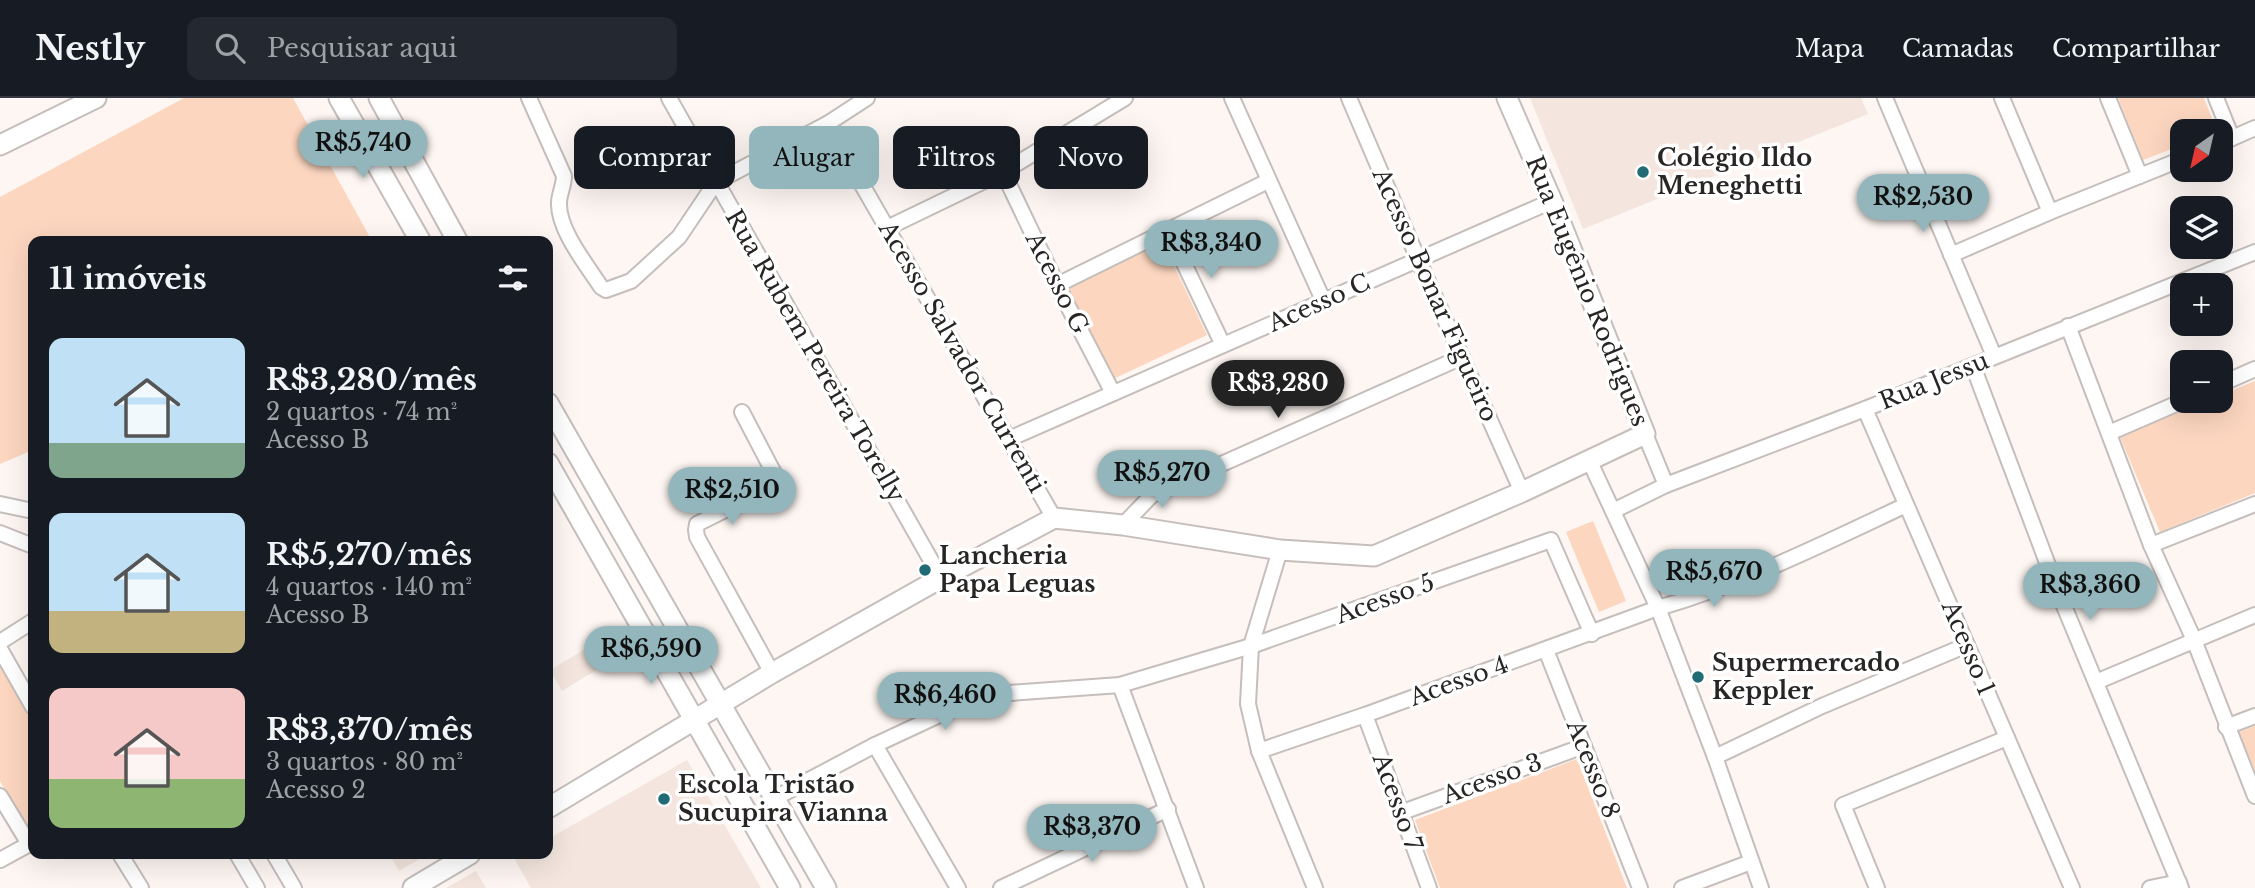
<!DOCTYPE html>
<html lang="pt">
<meta charset="utf-8">
<style>
body{margin:0;font-family:"Libre Baskerville",serif;background:#242831;color:#f1f3f6;height:100vh;display:flex;flex-direction:column;font-size:26px;white-space:nowrap}
*{box-sizing:border-box;margin:0}
p{font-size:23px;color:#9ea1a6}
.icon{flex:none;width:38px;height:38px;fill:none;stroke:currentColor;stroke-width:2;stroke-linecap:round;stroke-linejoin:round}
.map{position:relative;flex:1;overflow:hidden}
.details{position:absolute;left:28px;top:138px;width:525px;height:623px;display:flex;flex-direction:column;background:#171b24;border-radius:14px;box-shadow:0 7px 28px #0002}
.details>*{flex:none}
.banner{position:absolute;left:574px;top:28px;width:665px;height:63px;display:flex;gap:14px}
.needle{width:46px;rotate:214deg}
.buttons{position:absolute;left:2170px;top:21px;display:grid;gap:14px}
.buttons a{display:grid;place-items:center;width:63px;height:63px;border-radius:14px;background:#171b24;box-shadow:0 7px 28px #0002;font-size:35px}
.price{position:absolute;translate:-50% -60px;padding:0 16px;border-radius:24px;background:#93b6bc;color:#111;font-size:23px;line-height:46px;filter:drop-shadow(0 2px 4px #0008)}
.price::after{content:'';position:absolute;left:50%;top:42px;width:21px;height:16px;margin-left:-10px;background:inherit;clip-path:polygon(0 0,100% 0,50% 100%)}
.price.selected{background:#222;color:#fff}
ul{padding:0;list-style:none}
li{display:flex;align-items:center;gap:21px;height:175px;padding:0 21px}
li span{display:grid;place-items:center;flex:none;width:196px;height:140px;border-radius:14px;color:#555}
li>.icon{margin-inline-start:auto}
span .icon{width:84px;height:84px;fill:#fffc;stroke-width:1}
li b{font-size:30px}
h2{display:flex;justify-content:space-between;align-items:center;height:84px;padding:0 21px;font-size:30px}
.pill{padding:0 24px;border-radius:14px;background:#171b24;box-shadow:0 7px 28px #0002;font-size:24px;line-height:63px}
.pill.selected{background:#93b6bc;color:#111}
header{display:flex;align-items:center;gap:42px;box-sizing:border-box;height:98px;padding:0 35px;background:#171b24;border-bottom:2px solid #363941}
header strong{font-size:33px}
nav{display:flex;gap:38px;margin-inline-start:auto;font-size:24px}
.search{width:490px;height:63px;background:#242831;display:flex;align-items:center;gap:18px;box-sizing:border-box;padding:0 24px;border-radius:14px;color:#9ea1a6;font-size:26px}
.map>svg:first-child{display:block}
.built{fill:#f4e6de}
.green{fill:#fcd6bf}
.lines{fill:none;stroke-linecap:round;stroke-linejoin:round}
.street-casing{stroke:#c5bebb;stroke-width:18}
.secondary-casing{stroke:#c5bebb;stroke-width:23}
.street{stroke:#fff;stroke-width:14}
.secondary{stroke:#fff;stroke-width:19}
.poi-dot{fill:#206b74;stroke:#fff;stroke-width:2.5}
.labels{text-anchor:middle;stroke-width:7;stroke-linejoin:round;paint-order:stroke}
.poi-label{font-size:24px;font-weight:bold;fill:#282625;stroke:#fff;text-anchor:start}
.street-label{font-size:24px;fill:#282625;stroke:#fff}
</style>
<header>
<strong>Nestly</strong>
<div class="search"><svg class="icon" aria-label="search" viewBox="0 0 24 24"><circle cx="10" cy="10" r="6"/><path d="M15 15l6 6"/></svg>Pesquisar aqui</div>
<nav><a>Mapa</a><a>Camadas</a><a>Compartilhar</a></nav>
</header>
<div class="map">
<svg width="2255" height="790" viewBox="0 0 2255 790">
<rect width="100%" height="100%" fill="#fdf6f2"/>
<g class="built">
<path d="M1530,0H1861L1868,16L1583,131Z"/>
<path d="M607,538L619,558L562,593L550,572Z"/>
<path d="M687,662L761,790H531L514,760L522,756H548V741Z"/>
<path d="M389,756H428L399,773Z"/>
<path d="M476,773L486,790H446Z"/>
</g>
<g class="green">
<path d="M184,0H293L372,143L33,144V352L0,366V99Z"/>
<path d="M2118,0H2204L2217,33H2182V47L2143,62Z"/>
<path d="M1163,145L1207,237L1111,282L1068,190Z"/>
<path d="M2255,283V395L2160,434L2120,339L2207,303H2221V297Z"/>
<path d="M1593,423L1626,503L1599,514L1566,434Z"/>
<path d="M0,568L33,625V735L31,737L0,683Z"/>
<path d="M2255,628V673L2239,634Z"/>
<path d="M1577,661L1627,790H1440L1415,722Z"/>
</g>
<g class="lines">
<defs>
<g id="street">
<path d="M529,0L564,78C564,88 559,96 559,105C558,132 587,167 601,189L606,192L631,183L679,139L716,84L827,26L867,0"/>
<path d="M669,0L941,480"/>
<path d="M1232,0L1323,202"/>
<path d="M1349,0L1418,161L1522,394"/>
<path d="M1885,0L1994,258"/>
<path d="M2002,0L2050,114"/>
<path d="M2108,0L2140,78"/>
<path d="M2216,0L2232,40"/>
<path d="M827,26L1054,420"/>
<path d="M2221,45L2255,30"/>
<path d="M1003,74L1057,187L1113,295"/>
<path d="M887,130L1003,74L1125,0"/>
<path d="M1168,132L1223,247"/>
<path d="M1951,157L2050,114L2182,61"/>
<path d="M1057,187L1268,83"/>
<path d="M2068,228L2151,447L2194,542L2255,698"/>
<path d="M1973,268L2057,491L2181,790"/>
<path d="M2221,286L2255,271"/>
<path d="M1865,311L2072,790"/>
<path d="M742,314L777,381L775,387L697,426L696,432L697,439L772,575"/>
<path d="M2109,335L2183,303"/>
<path d="M1645,336L1666,387"/>
<path d="M1009,341L1552,103"/>
<path d="M1589,362L1658,510L1715,659L1761,790"/>
<path d="M0,406L33,413"/>
<path d="M1613,413L1666,387L1865,311L2255,154"/>
<path d="M1123,427L1152,397L1462,259"/>
<path d="M0,435L33,448"/>
<path d="M2151,447L2255,406"/>
<path d="M1280,452L1251,548L1248,606L1259,653L1315,790"/>
<path d="M0,544L33,523"/>
<path d="M0,551L33,609"/>
<path d="M1546,552L1640,790"/>
<path d="M2096,584L2255,517"/>
<path d="M1120,587L1196,790"/>
<path d="M1365,617L1429,790"/>
<path d="M2226,629L2255,618"/>
<path d="M875,647L958,790"/>
<path d="M1259,653L1365,617L1658,510C1745,485 1825,445 1906,407"/>
<path d="M1715,659L1822,608L1967,547"/>
<path d="M0,698L29,746"/>
<path d="M775,700L875,647L982,597L1120,587L1251,548L1551,442L1592,536"/>
<path d="M1400,715L1584,648"/>
<path d="M120,756L141,790"/>
<path d="M237,756L257,790"/>
<path d="M274,756L294,790"/>
<path d="M0,762L33,744"/>
<path d="M1001,790L1168,711"/>
<path d="M1682,790L1751,764"/>
<path d="M1877,790L1843,707L2007,640"/>
<path d="M2150,790L2179,784"/>
</g>
<g id="secondary">
<path d="M339,0L421,144"/>
<path d="M379,0L458,144"/>
<path d="M0,47L96,0"/>
<path d="M548,305L826,790"/>
<path d="M548,365L790,790"/>
<path d="M548,710L772,575L941,480L1054,420L1123,427L1280,452L1374,458L1522,394L1645,336L1552,103L1507,0"/>
<path d="M413,790L470,756"/>
</g>
</defs>
<use href="#street" class="street-casing"/>
<use href="#secondary" class="secondary-casing"/>
<use href="#street" class="street"/>
<use href="#secondary" class="secondary"/>
</g>
<g class="poi-dot">
<circle cx="1643" cy="74" r="7"/>
<circle cx="925" cy="472" r="7"/>
<circle cx="1698" cy="579" r="7"/>
<circle cx="664" cy="701" r="7"/>
</g>
<g class="labels">
<g class="poi-label">
<text x="1657" y="68">Colégio Ildo<tspan x="1657" dy="28">Meneghetti</tspan></text>
<text x="939" y="466">Lancheria<tspan x="939" dy="28">Papa Leguas</tspan></text>
<text x="1712" y="573">Supermercado<tspan x="1712" dy="28">Keppler</tspan></text>
<text x="678" y="695">Escola Tristão<tspan x="678" dy="28">Sucupira Vianna</tspan></text>
</g>
<g class="street-label">
<text transform="translate(1057 185) rotate(63)" y="8">Acesso G</text>
<text transform="translate(1587 193) rotate(68)" y="8">Rua Eugênio Rodrigues</text>
<text transform="translate(1435 197) rotate(66)" y="8">Acesso Bonar Figueiro</text>
<text transform="translate(1319 205) rotate(-24)" y="8">Acesso C</text>
<text transform="translate(815 258) rotate(60)" y="8">Rua Rubem Pereira Torelly</text>
<text transform="translate(962 259) rotate(60)" y="8">Acesso Salvador Currenti</text>
<text transform="translate(1934 283) rotate(-22)" y="8">Rua Jessu</text>
<text transform="translate(1385 501) rotate(-20)" y="8">Acesso 5</text>
<text transform="translate(1968 550) rotate(67)" y="8">Acesso 1</text>
<text transform="translate(1459 583) rotate(-20)" y="8">Acesso 4</text>
<text transform="translate(1593 671) rotate(68)" y="8">Acesso 8</text>
<text transform="translate(1492 681) rotate(-20)" y="8">Acesso 3</text>
<text transform="translate(1397 704) rotate(70)" y="8">Acesso 7</text>
</g>
</g>
</svg>
<div class="buttons">
<a><svg class="needle" viewBox="-14 -14 28 28"><path d="M0-13l5 13h-10z" fill="#e53935"/><path d="M0 13l5-13h-10z" fill="#9ea1a6"/></svg></a>
<a><svg class="icon" aria-label="layers" viewBox="0 0 24 24"><path d="M12 4l9 5-9 5-9-5zM3 14l9 5 9-5"/></svg></a>
<a>+</a>
<a>−</a>
</div>
<b class="price" style="left:363px;top:82px">R$5,740</b>
<b class="price" style="left:1923px;top:136px">R$2,530</b>
<b class="price" style="left:1211px;top:182px">R$3,340</b>
<b class="price selected" style="left:1278px;top:322px">R$3,280</b>
<b class="price" style="left:1162px;top:412px">R$5,270</b>
<b class="price" style="left:732px;top:429px">R$2,510</b>
<b class="price" style="left:1714px;top:511px">R$5,670</b>
<b class="price" style="left:2090px;top:524px">R$3,360</b>
<b class="price" style="left:651px;top:588px">R$6,590</b>
<b class="price" style="left:945px;top:634px">R$6,460</b>
<b class="price" style="left:1092px;top:766px">R$3,370</b>
<div class="banner">
<a class="pill">Comprar</a>
<a class="pill selected">Alugar</a>
<a class="pill">Filtros</a>
<a class="pill">Novo</a>
</div>
<section class="details">
<h2>11 imóveis<svg class="icon" aria-label="filters" viewBox="0 0 24 24"><path d="M4 7h16M4 17h16"/><circle cx="9" cy="7" r="2"/><circle cx="15" cy="17" r="2"/></svg></h2>
<ul>
<li><span style="background:linear-gradient(#bfe0f5 75%,#7fa58c 0)"><svg class="icon" aria-label="home" viewBox="0 0 24 24"><path d="M3 11l9-7 9 7M6 9v11h12V9"/></svg></span><div><b>R$3,280/mês</b><p>2 quartos · 74 m²</p><p>Acesso B</p></div></li>
<li><span style="background:linear-gradient(#bfe0f5 70%,#c2b280 0)"><svg class="icon" aria-label="home" viewBox="0 0 24 24"><path d="M3 11l9-7 9 7M6 9v11h12V9"/></svg></span><div><b>R$5,270/mês</b><p>4 quartos · 140 m²</p><p>Acesso B</p></div></li>
<li><span style="background:linear-gradient(#f6c9c9 65%,#8fb573 0)"><svg class="icon" aria-label="home" viewBox="0 0 24 24"><path d="M3 11l9-7 9 7M6 9v11h12V9"/></svg></span><div><b>R$3,370/mês</b><p>3 quartos · 80 m²</p><p>Acesso 2</p></div></li>
</ul>
</section>
</div>
